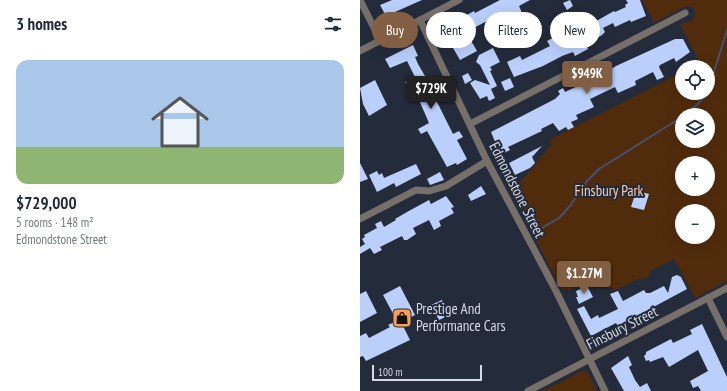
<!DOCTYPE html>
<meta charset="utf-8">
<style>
body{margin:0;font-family:"PT Sans Narrow",sans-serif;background:#f2f2f3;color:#1f2937;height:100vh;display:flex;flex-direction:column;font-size:15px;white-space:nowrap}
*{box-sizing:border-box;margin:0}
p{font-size:13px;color:#747a83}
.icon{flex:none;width:22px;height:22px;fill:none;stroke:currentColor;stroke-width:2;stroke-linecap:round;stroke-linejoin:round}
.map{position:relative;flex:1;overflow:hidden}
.sheet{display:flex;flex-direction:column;background:#fff;width:360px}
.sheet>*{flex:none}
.hud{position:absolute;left:12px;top:12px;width:295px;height:36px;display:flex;gap:8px}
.tools{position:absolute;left:315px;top:60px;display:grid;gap:8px}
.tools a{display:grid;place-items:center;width:40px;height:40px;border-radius:50%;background:#fff;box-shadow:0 4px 16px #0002;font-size:20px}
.scale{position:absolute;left:12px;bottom:10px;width:110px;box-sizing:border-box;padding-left:4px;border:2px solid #d4d9e3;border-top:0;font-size:11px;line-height:14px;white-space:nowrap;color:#d4d9e3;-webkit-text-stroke:3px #242b3b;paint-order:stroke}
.price{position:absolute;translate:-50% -34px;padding:0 9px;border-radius:4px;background:#825e43;color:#fff;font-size:13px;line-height:26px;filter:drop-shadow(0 1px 2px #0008)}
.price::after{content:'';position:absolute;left:50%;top:24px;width:12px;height:9px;margin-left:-6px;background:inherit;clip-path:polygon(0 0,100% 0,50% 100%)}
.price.on{background:#222;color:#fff}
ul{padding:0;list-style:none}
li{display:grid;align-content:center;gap:8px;height:212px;padding:0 16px}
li+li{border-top:1px solid #e0e1e3}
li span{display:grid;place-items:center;height:124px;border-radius:12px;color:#555}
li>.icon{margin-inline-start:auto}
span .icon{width:72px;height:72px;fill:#fffc;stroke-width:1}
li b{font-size:17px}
h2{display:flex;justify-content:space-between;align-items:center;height:48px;padding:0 16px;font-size:17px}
.tag{padding:0 14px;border-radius:18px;background:#fff;box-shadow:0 4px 16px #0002;font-size:14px;line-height:36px}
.tag.on{background:#825e43;color:#fff}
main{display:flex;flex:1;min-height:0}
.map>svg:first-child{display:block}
.green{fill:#512c0c;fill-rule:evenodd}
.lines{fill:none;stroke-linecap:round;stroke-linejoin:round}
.stream{stroke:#455172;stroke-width:2}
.building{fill:#bacffc}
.minor{stroke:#776f69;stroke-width:7}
.labels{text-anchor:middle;stroke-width:4;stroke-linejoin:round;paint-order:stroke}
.street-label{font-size:15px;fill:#d4d9e3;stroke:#242b3b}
.park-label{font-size:15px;fill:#fbccab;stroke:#242b3b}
.poi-label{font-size:15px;fill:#d4d9e3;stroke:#242b3b;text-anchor:start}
</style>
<main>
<section class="sheet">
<h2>3 homes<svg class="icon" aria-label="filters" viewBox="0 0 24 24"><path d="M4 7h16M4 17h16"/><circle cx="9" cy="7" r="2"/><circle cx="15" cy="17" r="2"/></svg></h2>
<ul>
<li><span style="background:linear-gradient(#a9c7e8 70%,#8fb573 0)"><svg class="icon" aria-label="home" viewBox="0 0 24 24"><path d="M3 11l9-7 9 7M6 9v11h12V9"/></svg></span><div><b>$729,000</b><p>5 rooms · 148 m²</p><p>Edmondstone Street</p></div></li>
</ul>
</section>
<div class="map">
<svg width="367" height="391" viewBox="0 0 367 391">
<rect width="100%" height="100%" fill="#242b3b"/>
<g class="green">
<path d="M282,0H367V281L335,298L314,259L290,271L289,277L276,280L255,290L243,285L234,276L209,291L206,289L202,291L152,192L191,145L189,140L322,72V93H348V67H332L340,63L320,24L333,20L335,15C334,0 322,8 314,12C308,16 300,19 294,23ZM322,115H348V141H322ZM322,163H348V189H322ZM322,211H348V237H322Z"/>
<path d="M224,370L228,373L237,391H183Z"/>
</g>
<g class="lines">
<g class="stream">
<path d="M348,91L367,30"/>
<path d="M324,115L338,104L347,93"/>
<path d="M178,230L199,218L210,206L227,181L239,169L322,117"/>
</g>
</g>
<g class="building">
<path d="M32,0H62L26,16L20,5Z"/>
<path d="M140,0H170L159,6L162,13L147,21L154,36L146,39L138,23L130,28L127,21L106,32L117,51L100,60L82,29L114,11L115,13Z"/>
<path d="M210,0L213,6L207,10L203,3Z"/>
<path d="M266,0H280L286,16L271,22L270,20L255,27L253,23L243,28L245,32L242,35L226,44L228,49L215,56L213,52L202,56L183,66L154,77L147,62L160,56L162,60L190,46L187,41L202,33L204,38L215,32L211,24L219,20L224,28L254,11L255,12L266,7L265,5L268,3Z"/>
<path d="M177,17L182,27L176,29L171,20Z"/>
<path d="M315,39H323L330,52L316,62L314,58L300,65L299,67L304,77L297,80L293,72L275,81L276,85L258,93L255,87L230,99L234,107L216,115L218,119L211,122L214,127L208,130L206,127L199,131L193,123L181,129L182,131L148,147L150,150L138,156L135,151L138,149L131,132L195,99L200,94L198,91L203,88L205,92L222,84L223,86L256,66Z"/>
<path d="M53,45L58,56L55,57L58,64L79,100L77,102L93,134L99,131L103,137L97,140L107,159L97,165L96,163L87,167L67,131L61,134L58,129L69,123L56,93L50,96L47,89L49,88L45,82L55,77L47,61L30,68L25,59Z"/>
<path d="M133,48L140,62L130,67L132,70L130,71L137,86L131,89L135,98L129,101L127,96L120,99L119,97L110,83L115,80L130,85L120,65L116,62L119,55Z"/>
<path d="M108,73L112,80L105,84L102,76Z"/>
<path d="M150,78L154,87L145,91L141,82Z"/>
<path d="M15,80L27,105L9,116L3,104L0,88Z"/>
<path d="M182,146L172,157L175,163L170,168L155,175L149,163Z"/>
<path d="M0,163L8,179L0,182Z"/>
<path d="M56,164L61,174L36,187L34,183L17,192L9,175L17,171L19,175L22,173L24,178Z"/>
<path d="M80,172L84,180L70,185L67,179Z"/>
<path d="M121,186L126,194L111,201L108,195Z"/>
<path d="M276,191L289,194L284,210L271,207Z"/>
<path d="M86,196L94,207L91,208L94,213L79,221L81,226L74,230L69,220L53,228L56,234L47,240H44L42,236L20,247L22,250L14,254L10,248L0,254V247L5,244L2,239L5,237L4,235L17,228L15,224L21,221L24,227L36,220L35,219L47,212L69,200L71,204Z"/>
<path d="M317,275L321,277L327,289L258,326L256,323L231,336L217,309L224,306L231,319L238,315L239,318L258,309L250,294L258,291L263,301L284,290L286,293H290L304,286L308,293L312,277Z"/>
<path d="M40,286L55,315L41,322L50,340L6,361L3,356L0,357V336L6,333L9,338L30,327L28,325L37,321L23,295Z"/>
<path d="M227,286L233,297L219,304L216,297H218L216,291Z"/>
<path d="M6,291L17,313L0,322V294Z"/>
<path d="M82,300L90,315L79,320L71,305Z"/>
<path d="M342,324L367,377V391H341L338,386L333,388L330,381L348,371L338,350L309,367L303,357L290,362L289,360L286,361L284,356L286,354V352L311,339L313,343L332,334L330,330Z"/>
<path d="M268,356L272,365L269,367L275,380L280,387L287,383L291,391H264L251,368Z"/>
</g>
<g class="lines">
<g class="minor">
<path d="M0,0L20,40"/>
<path d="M60,20L127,161L194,287L245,391"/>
<path d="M0,51L99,0"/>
<path d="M110,124L325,13"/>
<path d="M0,219L56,190L69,191L86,186L127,161"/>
<path d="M348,298L367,337"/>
<path d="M168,391L367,288"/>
</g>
</g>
<defs>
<symbol id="shop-square" viewBox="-11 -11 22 22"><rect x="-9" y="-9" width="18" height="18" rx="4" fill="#fc9e52" stroke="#242b3b"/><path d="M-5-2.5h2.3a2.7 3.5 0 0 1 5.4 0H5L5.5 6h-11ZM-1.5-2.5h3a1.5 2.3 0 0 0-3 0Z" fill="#111"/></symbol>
</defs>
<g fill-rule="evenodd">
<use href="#shop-square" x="31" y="307" width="22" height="22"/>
</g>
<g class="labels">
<g class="street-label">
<text transform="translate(157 190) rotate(63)" y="5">Edmondstone Street</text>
<text transform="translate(262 328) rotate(-27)" y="5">Finsbury Street</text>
</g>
<g class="park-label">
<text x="249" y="196">Finsbury Park</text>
</g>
<g class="poi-label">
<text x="56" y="314">Prestige And<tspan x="56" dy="17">Performance Cars</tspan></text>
</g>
</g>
</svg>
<div class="tools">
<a><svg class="icon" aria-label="locate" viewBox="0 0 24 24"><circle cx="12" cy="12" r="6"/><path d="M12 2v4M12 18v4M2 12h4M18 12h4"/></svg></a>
<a><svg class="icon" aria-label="layers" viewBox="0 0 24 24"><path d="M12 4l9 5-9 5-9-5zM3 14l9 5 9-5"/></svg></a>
<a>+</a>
<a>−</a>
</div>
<div class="scale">100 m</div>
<b class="price" style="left:227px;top:95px">$949K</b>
<b class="price on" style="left:71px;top:110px">$729K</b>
<b class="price" style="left:224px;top:295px">$1.27M</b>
<div class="hud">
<a class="tag on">Buy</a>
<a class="tag">Rent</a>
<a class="tag">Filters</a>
<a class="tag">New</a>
</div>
</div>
</main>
